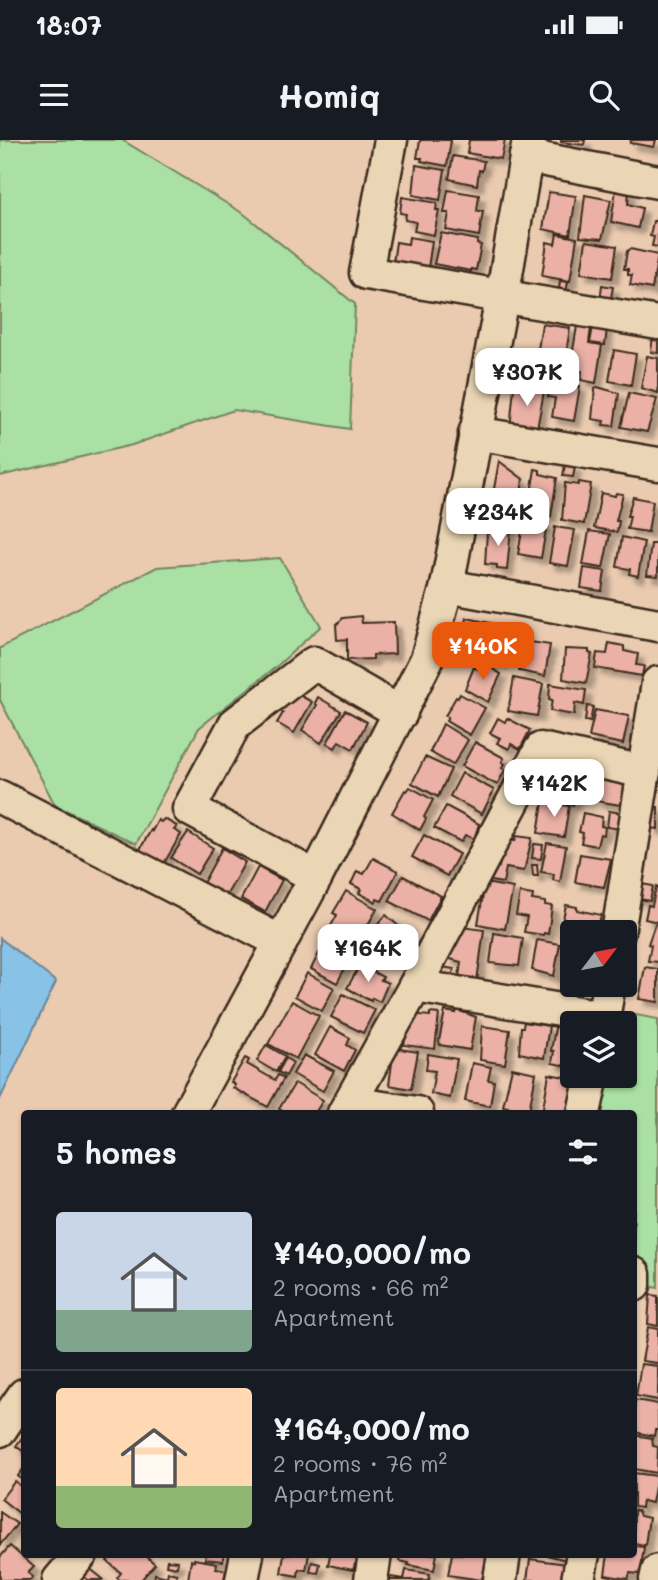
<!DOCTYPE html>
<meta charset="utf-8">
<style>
body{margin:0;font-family:Mali,sans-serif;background:#242831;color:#f1f3f6;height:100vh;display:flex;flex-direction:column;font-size:26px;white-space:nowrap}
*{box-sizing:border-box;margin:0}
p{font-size:23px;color:#9ea1a6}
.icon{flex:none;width:38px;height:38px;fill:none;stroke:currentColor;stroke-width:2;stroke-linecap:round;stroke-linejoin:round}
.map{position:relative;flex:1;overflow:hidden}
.side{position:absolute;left:21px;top:970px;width:616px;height:448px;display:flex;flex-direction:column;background:#171b24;border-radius:7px;box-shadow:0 2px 5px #0004}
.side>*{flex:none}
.needle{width:46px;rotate:58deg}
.controls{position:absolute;left:560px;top:780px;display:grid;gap:14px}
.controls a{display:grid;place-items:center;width:77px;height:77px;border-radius:7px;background:#171b24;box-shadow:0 2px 5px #0004;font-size:35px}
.price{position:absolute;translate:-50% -60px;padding:0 16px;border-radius:14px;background:#fff;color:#222;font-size:23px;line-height:46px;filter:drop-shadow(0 2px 4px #0008)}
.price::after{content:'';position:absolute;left:50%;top:42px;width:21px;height:16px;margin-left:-10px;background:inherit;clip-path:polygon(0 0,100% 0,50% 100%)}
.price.current{background:#ea580c;color:#fff}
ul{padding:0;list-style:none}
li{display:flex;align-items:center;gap:21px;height:175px;padding:0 35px}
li+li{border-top:2px solid #363941}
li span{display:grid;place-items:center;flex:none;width:196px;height:140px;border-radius:7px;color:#555}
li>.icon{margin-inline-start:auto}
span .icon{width:84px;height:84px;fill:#fffc;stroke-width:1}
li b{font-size:30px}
h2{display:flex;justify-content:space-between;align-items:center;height:84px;padding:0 35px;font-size:30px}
.status{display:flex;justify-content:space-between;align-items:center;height:49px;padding:0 35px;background:#171b24;direction:ltr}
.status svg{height:19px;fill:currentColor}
header{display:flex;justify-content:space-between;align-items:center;height:91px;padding:0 35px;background:#171b24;font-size:32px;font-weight:700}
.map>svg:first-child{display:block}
.green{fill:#aae0a3;stroke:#728560;stroke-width:2}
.water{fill:#88c2e7;stroke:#698597;stroke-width:2}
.building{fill:#ebb1a6;stroke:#3b2a1e;stroke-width:2;filter:url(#shadow)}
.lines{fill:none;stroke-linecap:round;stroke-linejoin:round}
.minor-casing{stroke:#3b2a1e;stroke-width:37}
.minor{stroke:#ead6b4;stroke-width:32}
</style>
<div class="status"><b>18:07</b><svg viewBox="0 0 49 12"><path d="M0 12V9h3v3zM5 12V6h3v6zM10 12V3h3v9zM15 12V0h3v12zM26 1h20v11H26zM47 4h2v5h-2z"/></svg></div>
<header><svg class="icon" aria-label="menu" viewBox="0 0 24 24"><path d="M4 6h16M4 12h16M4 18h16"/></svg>Homiq<svg class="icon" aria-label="search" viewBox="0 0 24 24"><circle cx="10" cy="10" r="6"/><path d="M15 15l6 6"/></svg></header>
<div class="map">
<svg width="658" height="1440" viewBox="0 0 658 1440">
<defs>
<filter id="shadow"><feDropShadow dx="6" dy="6" stdDeviation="2" flood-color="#0004"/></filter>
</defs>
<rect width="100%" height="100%" fill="#eacbb0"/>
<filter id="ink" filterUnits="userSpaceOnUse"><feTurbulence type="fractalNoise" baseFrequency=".0143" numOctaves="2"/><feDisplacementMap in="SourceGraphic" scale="14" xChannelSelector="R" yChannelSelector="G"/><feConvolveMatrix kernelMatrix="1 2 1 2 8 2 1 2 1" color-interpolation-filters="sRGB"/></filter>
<g filter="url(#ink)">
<g class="green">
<path d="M0,0H122L244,74L355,164L350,289L234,270L132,305L0,336Z"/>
<path d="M280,418L321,486L277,526L199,588L136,704L55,665L0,560V508L157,427Z"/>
<path d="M614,871L658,879V1148L634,1143V973H596L603,936H625V884H612Z"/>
</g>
<path class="water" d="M0,798L56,842L0,959Z"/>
<g class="building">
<path d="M420,0H451L447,26L421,21L422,18H417Z"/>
<path d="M469,0H505L501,19L467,13Z"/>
<path d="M561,0H585L584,5L561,2Z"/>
<path d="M631,0H656L654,7L630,3Z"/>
<path d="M453,16L484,21L482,31L479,30L477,45L449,39Z"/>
<path d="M416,25L445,30L440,60L413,55Z"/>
<path d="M616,49L629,50L628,64L642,68L638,88L611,82Z"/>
<path d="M448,50L479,55L477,71H483L479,96L446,90L449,73H444Z"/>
<path d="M549,52L576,56L570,95L543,89Z"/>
<path d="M585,55L611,60L602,99L580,97Z"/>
<path d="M402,57L437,63L436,70H439L434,95L414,91L416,82L405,80L406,74L400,73Z"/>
<path d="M658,72V107L652,106L654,97L650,96L653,81H656Z"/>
<path d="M441,93L478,100L477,104L481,105L476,130L471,129V131L434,124Z"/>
<path d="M557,94L577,98L570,141L542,136L547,102L555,104Z"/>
<path d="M409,97L432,101L428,128L393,123L396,102L408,104Z"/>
<path d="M586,101L617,106L612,138L581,133Z"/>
<path d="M630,109L658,115L652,149L630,145L632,135H628V129H624L627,111Z"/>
<path d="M560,141L568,142L565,157L558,155Z"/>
<path d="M602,145L613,147L610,163L600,161Z"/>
<path d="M542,184L570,188L564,226L536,222Z"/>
<path d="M577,186L591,188L589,203L602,205L596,243L581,240L582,231L570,229Z"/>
<path d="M593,186L607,188L605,205L590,203Z"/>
<path d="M653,196L658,197V213L651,212Z"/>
<path d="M614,210L636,214L631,245L609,241Z"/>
<path d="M647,216L658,218V253L641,248Z"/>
<path d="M552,227L565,230L563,238L550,235Z"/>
<path d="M526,242L545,246L536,294L510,289L514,247L524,249Z"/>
<path d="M558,242L580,246L574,281L552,277L555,258L548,257L550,244L557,245Z"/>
<path d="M597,247L619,253L614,286L603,285L604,281L592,279L595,248Z"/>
<path d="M629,253L657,259L647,292L621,287Z"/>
<path d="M499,321L523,339L518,376L490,371Z"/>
<path d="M565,325L575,327L573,337L563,336Z"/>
<path d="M535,329L540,330V334L557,338L551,376L528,372Z"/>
<path d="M579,342L591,344L584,384L562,380L565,343L578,345Z"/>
<path d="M601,353L615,356L616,353L623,354L616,381H619L617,392L594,388Z"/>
<path d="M633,357L653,361L648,392L627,389L630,376H627Z"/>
<path d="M524,380L547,384L541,418L518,414Z"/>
<path d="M502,386L511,388L507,430L497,429V425L485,424L487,392L490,393L491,389L501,391Z"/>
<path d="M555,387L575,390L568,426L549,423Z"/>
<path d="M589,391L610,394L603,428L583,425Z"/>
<path d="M622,397L644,402L638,436L629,434L630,429L617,427Z"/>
<path d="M651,404H658V436L647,435Z"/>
<path d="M584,428L605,431L602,451L581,448Z"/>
<path d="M361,476L362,483L394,482L395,514L373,515V519L347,520V499L337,500L336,485L343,478Z"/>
<path d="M467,478L495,484L494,492L508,495L503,523L485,520L486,514L479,513L480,510L462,507Z"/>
<path d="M524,501L550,505L545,536L519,531Z"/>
<path d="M609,503L624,506V511L638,514L636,525L644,526L642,536L595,528L597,513L607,514Z"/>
<path d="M565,509L589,510V513L592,514L586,543L563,539Z"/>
<path d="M481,522L501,534L488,562L465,549L474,527L477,529Z"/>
<path d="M514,538L543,544L537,576L508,571Z"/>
<path d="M550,544L586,550L584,565L575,563L574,575L550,571L552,560L549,559Z"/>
<path d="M292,551L312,562L294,593L277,583L283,573L280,571Z"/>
<path d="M460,554L485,568L470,595L446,581L448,577L445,576L456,557L458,558Z"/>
<path d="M318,557L341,571L321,603L302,590L317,565L315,563Z"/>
<path d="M587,566L593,567L590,582L585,581Z"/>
<path d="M345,570L367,582L353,609L339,601L335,608L327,603Z"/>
<path d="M595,570L629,576L623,604L589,597Z"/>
<path d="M498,578L505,582L507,578L530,590L520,609L511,604L509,609L497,603L500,598L490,593Z"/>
<path d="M443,584L468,600L453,625L430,612Z"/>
<path d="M475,602L504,618L502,622L505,624L502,628L505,630L497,645L462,626Z"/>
<path d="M425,617L451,629L438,657L412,643Z"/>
<path d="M563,625L578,629L573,650L576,651L573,665L539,658L546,627L563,631Z"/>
<path d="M462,633L494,650L482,674L450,656Z"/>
<path d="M602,633L627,635L621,665L596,661Z"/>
<path d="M410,647L433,660L424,677L426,679L420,690L392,673L405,650L407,651Z"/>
<path d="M543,662L569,666L564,697L538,693Z"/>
<path d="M446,666L479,684L474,699L465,695L461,702L434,688Z"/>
<path d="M654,667H658V689L651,688Z"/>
<path d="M609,671L623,673L621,689L607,687Z"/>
<path d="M583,673L602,677L601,686L605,687L604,695L600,694L597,706L581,703L583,693L579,692Z"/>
<path d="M164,679L177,686L174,690L181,694L163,725L139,711L151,690L152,691L158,680L161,682Z"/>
<path d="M188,692L213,708L197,734L171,718Z"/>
<path d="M424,695L459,714L447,736L412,717Z"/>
<path d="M516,696L532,698L524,731L506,728L503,743L484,740L489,725L499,727L503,699L515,701Z"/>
<path d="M547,703L566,706L560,742L553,740L554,734L541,732Z"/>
<path d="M534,704L543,705L541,719L532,718Z"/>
<path d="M222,708L245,722L225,758L202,745Z"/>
<path d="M580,714L611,719L604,747L575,742Z"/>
<path d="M373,718L398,731L382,761L377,759L376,762L359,753L361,749L351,744L357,731L364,734Z"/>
<path d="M532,725H537L538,736H533Z"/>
<path d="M258,727L282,740L265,772L241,759Z"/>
<path d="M403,736L441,756L428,781L389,761Z"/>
<path d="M485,743L513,748L505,789L478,784Z"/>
<path d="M637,743L653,746L650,761L634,758Z"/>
<path d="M656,746L658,747V782L645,779L648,765L652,766Z"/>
<path d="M346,751L377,769L358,802L331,786L337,775L333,773Z"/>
<path d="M520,753L533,755L532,760L545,762V765L552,766L548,794L544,793L543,795L524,792L527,777L516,775Z"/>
<path d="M566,765L577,767V770L601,775L599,784L595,783L593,793L561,788Z"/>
<path d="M386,775L413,799L394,821L367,797Z"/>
<path d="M655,784H658V822L648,821L651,805L648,804Z"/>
<path d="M462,787L484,790L477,841L459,837L461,822L447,818L456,795L460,796Z"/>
<path d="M494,793L523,798L519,826L490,823Z"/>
<path d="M537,800L560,804L554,836L532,830Z"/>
<path d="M323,805L350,819L337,843L311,829Z"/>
<path d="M570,807H572V834L565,833Z"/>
<path d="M360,825L383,837L381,840L388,843L380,862L372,858L371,861L347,848Z"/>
<path d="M442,827L454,829L452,837L441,835Z"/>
<path d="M645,827L658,829V862L639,859Z"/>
<path d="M307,833L334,848L322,871L295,856Z"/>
<path d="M343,854L375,870L363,893L331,877Z"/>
<path d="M292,861L319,876L296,919L268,904Z"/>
<path d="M457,870L476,877L470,910L440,905L439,901L445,871L456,873Z"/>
<path d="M430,873L439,874L435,909L404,905L410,874L430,876Z"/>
<path d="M524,882L549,886L544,918L519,913L521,887H523Z"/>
<path d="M556,883L572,886V927L552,923L554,911H551Z"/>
<path d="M482,886L510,890L505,924L480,920Z"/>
<path d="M330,887L350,898L347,905L355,910L344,931L315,915Z"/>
<path d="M266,905L285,916L276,932L257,921Z"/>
<path d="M394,908L418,912L411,949L389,945Z"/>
<path d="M428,914L457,919L450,958L431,954L435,931L426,930Z"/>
<path d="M304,915L334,931L323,951L293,934Z"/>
<path d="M245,918L249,920L247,924L275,940L278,935L284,938L268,967L233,948L235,945L231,942Z"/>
<path d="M286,918L293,923L286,936L278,932Z"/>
<path d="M472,923L491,927L488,940L494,941L490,966L465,961Z"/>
<path d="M512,928L536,933L529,971L503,966Z"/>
<path d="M549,934L576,939L570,973H542Z"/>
<path d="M295,943L323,960L315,973H286L279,969Z"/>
<path d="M650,1155L658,1156V1186L648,1184Z"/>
<path d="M648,1187L658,1189V1223L642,1221Z"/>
<path d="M641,1224L658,1226V1260L636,1256Z"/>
<path d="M635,1260L658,1264V1290H655L654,1296L634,1292Z"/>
<path d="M24,1295V1312L16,1306Z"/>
<path d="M634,1295L652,1298L653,1306L658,1307L657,1333L634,1329Z"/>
<path d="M24,1328V1341L18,1336Z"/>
<path d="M634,1333L657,1336L652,1363L642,1361L641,1368L634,1367Z"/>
<path d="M15,1341L24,1349V1377L1,1359Z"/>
<path d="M634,1370L638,1371L640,1376L649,1378L645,1405L634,1403Z"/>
<path d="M0,1372L17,1384L0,1405Z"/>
<path d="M10,1406L34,1427L28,1433L33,1437L30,1440H0V1417Z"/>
<path d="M634,1406L644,1407L640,1434L630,1433L628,1439L605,1435L608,1414H634Z"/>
<path d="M113,1414H144L155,1424L141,1440H120L117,1438L121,1433L107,1421Z"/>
<path d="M206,1414H224L223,1421L205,1419Z"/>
<path d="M284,1414H309L306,1430L299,1429L298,1436L281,1433Z"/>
<path d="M361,1414L359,1424H355L353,1430L328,1425L330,1415L328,1414Z"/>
<path d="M400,1414H437L434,1430L408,1425L409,1423L399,1421Z"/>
<path d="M452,1414H487L482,1440L448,1435Z"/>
<path d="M543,1414H567L566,1420Z"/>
<path d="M194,1419L217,1423L216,1428L226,1430L224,1440H188L191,1420L194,1421Z"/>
<path d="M530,1419L567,1424L565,1440H527Z"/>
<path d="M167,1420L178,1421L177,1427L166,1425Z"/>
<path d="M312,1422L320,1424L318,1433L310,1432Z"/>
<path d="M88,1427L103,1439L102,1440H88L82,1435Z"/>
<path d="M406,1430L430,1434L429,1440H389L391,1437L404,1439Z"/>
<path d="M168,1432L177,1434L176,1440H154L155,1434L167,1437Z"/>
</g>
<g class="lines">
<defs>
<g id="minor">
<path d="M391,0L366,133L658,183"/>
<path d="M526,16L658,42"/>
<path d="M475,293L658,324"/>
<path d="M447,446L658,485"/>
<path d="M0,657L281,802"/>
<path d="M316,737L189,669L235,584L314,523L401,573"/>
<path d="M618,793L658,543"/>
<path d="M415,846L603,877"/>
<path d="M602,884L609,845"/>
<path d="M350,963L417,973"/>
<path d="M188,973L316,737L427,519L447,446L502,158L529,0"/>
<path d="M344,973L415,846L541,609L644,632"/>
<path d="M584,973L592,936"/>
<path d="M634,1134V1145"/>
<path d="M0,1290L24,1255"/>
<path d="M59,1440L81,1414"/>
<path d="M242,1440L247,1414"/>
<path d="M371,1440L375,1414"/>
<path d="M500,1440L504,1414"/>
<path d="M578,1440L583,1414"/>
<path d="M656,1440L658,1431"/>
</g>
</defs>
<use href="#minor" class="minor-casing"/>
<use href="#minor" class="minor"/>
</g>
</g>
</svg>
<div class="controls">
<a><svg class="needle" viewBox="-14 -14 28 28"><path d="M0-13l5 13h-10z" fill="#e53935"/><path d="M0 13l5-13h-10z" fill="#9ea1a6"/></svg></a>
<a><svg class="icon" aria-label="layers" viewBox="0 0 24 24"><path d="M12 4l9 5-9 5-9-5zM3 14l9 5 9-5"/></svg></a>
</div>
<b class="price" style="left:527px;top:268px">¥307K</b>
<b class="price" style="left:498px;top:408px">¥234K</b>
<b class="price current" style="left:483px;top:542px">¥140K</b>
<b class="price" style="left:554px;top:679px">¥142K</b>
<b class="price" style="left:368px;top:844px">¥164K</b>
<section class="side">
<h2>5 homes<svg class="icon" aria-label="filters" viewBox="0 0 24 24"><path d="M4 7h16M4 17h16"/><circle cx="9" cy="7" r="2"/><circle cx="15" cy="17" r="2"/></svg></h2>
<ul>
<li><span style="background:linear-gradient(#c9d6e8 70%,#7fa58c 0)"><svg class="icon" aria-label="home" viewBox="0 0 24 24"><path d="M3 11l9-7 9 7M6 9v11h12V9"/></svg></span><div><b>¥140,000/mo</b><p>2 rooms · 66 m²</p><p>Apartment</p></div></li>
<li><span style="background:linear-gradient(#ffd9b3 70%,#8fb573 0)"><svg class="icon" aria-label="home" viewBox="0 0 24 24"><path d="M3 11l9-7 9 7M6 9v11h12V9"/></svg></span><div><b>¥164,000/mo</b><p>2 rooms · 76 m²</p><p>Apartment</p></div></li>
</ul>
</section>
</div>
